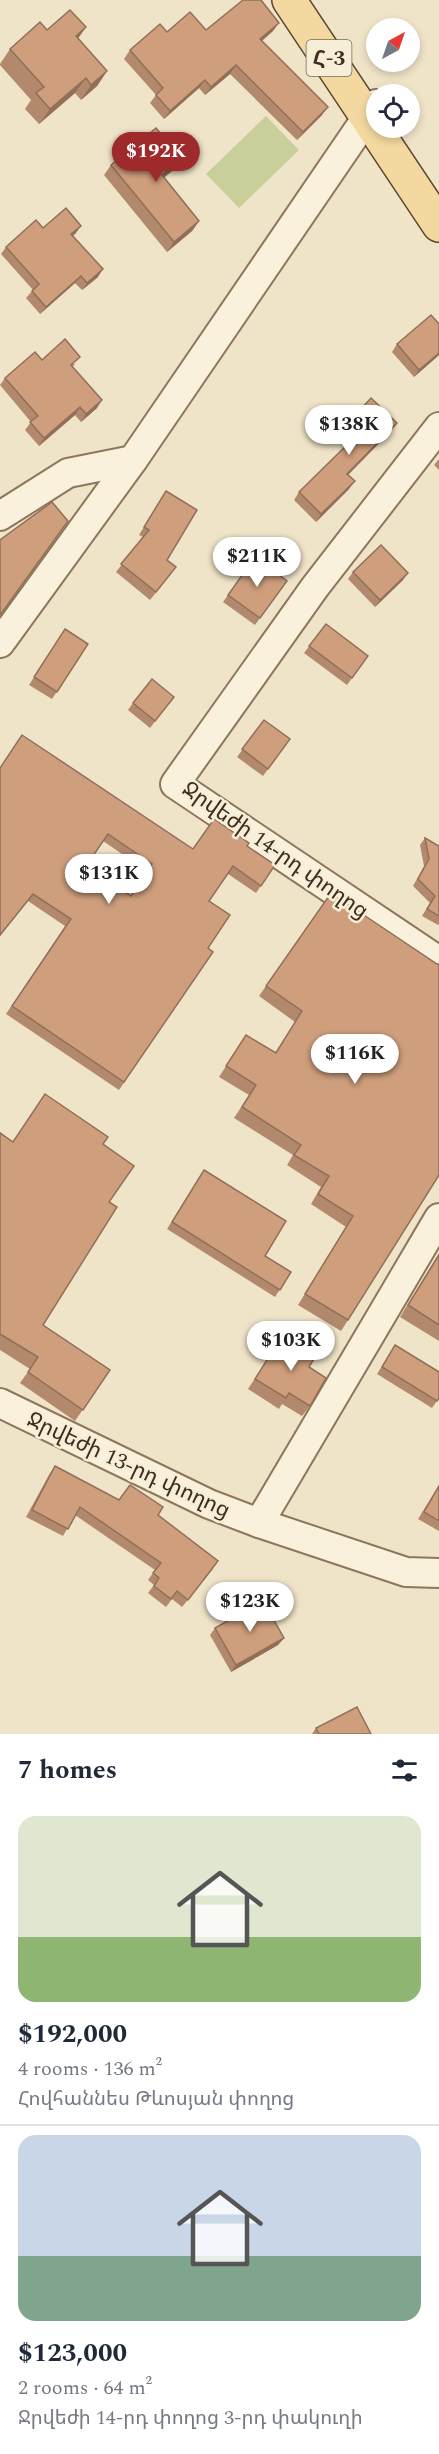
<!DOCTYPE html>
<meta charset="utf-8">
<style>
body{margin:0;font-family:Spectral,"Noto Sans Armenian",serif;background:#f6f6f7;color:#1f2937;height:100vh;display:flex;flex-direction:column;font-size:22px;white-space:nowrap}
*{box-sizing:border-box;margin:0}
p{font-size:20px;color:#747a83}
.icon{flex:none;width:33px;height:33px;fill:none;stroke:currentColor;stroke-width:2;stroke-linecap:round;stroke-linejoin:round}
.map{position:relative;height:1734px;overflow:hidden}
.drawer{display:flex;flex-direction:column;background:#fff;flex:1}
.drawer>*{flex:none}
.needle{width:39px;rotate:40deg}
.controls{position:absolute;left:366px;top:18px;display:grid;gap:12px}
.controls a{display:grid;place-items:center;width:54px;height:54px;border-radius:50%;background:#fff;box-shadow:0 3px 9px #0003;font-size:30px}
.price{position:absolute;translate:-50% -51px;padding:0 14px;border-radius:21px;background:#fff;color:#222;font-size:20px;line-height:39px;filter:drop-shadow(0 2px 3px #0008)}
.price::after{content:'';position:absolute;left:50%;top:36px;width:18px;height:14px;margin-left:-9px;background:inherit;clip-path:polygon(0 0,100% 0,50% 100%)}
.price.active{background:#9e2a2b;color:#fff}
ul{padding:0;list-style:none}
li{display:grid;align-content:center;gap:12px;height:318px;padding:0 18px}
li+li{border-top:2px solid #e0e1e3}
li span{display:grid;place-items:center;height:186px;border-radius:18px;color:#555}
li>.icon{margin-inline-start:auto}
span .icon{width:108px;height:108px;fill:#fffc;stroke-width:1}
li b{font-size:26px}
h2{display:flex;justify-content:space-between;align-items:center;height:72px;padding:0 18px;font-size:26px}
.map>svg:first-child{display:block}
.green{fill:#c9cf9b}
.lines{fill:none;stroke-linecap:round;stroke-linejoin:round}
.minor-casing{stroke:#8d765c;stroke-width:32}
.major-casing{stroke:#5b4430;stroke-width:36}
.minor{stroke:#faf1dc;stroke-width:28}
.major{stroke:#f3d9a0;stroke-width:33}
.wall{fill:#b2896c;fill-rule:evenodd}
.shaded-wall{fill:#916f58}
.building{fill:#cf9f7d;stroke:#916f58;stroke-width:1.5;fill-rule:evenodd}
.labels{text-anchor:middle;stroke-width:5;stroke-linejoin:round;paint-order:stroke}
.shield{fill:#f7eed8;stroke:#756857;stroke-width:1.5}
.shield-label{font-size:21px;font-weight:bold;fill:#3d2e20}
.street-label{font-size:22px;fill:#3d2e20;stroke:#f7eed8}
</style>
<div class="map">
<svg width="439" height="1734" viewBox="0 0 439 1734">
<rect width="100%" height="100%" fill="#f0e4c8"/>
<path class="green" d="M266,116L299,150L239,208L206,174Z"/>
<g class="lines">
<defs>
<g id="minor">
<path d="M439,427L315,587L175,784L439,961"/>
<path d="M0,516L68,473L133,460"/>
<path d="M0,643L133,460L376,104"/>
<path d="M0,1403L209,1504L259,1523L406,1572L439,1573"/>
<path d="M259,1523L439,1218"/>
</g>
<path id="major" d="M289,0L439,225"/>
</defs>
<use href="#minor" class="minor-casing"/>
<use href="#major" class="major-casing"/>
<use href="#minor" class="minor"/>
<use href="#major" class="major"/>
</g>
<g class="wall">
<path d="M86,27L78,38L107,71L97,86L81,100L75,93L39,124L25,109L31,100L0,65V64L10,49L47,30Z"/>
<path d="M206,30L273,31L262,41L322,115L297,140L230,74L205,95L199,88L164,119L150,103L156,95L124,59L130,50L167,32Z"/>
<path d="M111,165L174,169L164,178L199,221L192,231L167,252L104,175Z"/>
<path d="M43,228L76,233L73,236L98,277L82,290L75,283L40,314L26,298L33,290L1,254L6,247Z"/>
<path d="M439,324V355L414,377L392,352L397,344Z"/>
<path d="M42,360L75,364L72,367L97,408L81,422L75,415L39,446L25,430L31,422L0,385L5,378Z"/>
<path d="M345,426L392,430L348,475L349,489L316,522L294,500L299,492L350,443L340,433Z"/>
<path d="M439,459V470L434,465Z"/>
<path d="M166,491L167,560L171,574L150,600L116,572L143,537L139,535Z"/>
<path d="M255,557L287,581L255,625L223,602Z"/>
<path d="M353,572L403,580L375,607L348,579Z"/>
<path d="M326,624L368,656L347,685L304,653Z"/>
<path d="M65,629L88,644L52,699L29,685Z"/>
<path d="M174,697L150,728L128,710L133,703Z"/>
<path d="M264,720L290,739L263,776L237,757Z"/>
<path d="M0,767L192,849L247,846L275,865L256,893L228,874L209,901L208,948L213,952L119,1090L6,1014L65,926L28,901L0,936ZM103,841L147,871L130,896L86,866Z"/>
<path d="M425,838L439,846V924L438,925L422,916L430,903L413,886L424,866L420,845Z"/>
<path d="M331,893L437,964L348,1320L341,1331L298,1305L346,1227L311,1204L321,1187L287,1165L293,1155L234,1118L249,1095L219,1077L246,1035L275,1053L295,1022L259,996Z"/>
<path d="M0,1132L13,1142L103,1144L109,1202L43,1325L110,1370L75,1421L20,1383L30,1369L0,1350Z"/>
<path d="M204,1170L265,1256L291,1272L275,1297L167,1229Z"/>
<path d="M439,1253V1341L400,1317Z"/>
<path d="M282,1336L309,1367L310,1406L302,1416L282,1404L279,1409L248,1389Z"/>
<path d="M395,1345L439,1398L432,1408L377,1374Z"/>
<path d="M55,1466L119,1500L158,1515L213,1569L182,1607L172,1599L166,1607L148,1593L154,1585L148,1580L155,1570L75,1515L63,1536L26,1517L50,1473Z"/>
<path d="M439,1485V1531L418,1519Z"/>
<path d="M215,1628L284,1638L278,1645L231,1672L210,1635Z"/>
<path d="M316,1728L371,1734H312Z"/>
</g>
<g class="shaded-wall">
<path d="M279,23L273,31L254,47L260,39Z"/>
<path d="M86,27L75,43L76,36Z"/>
<path d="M236,65L230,74L205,95L211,87Z"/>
<path d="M107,71L97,86L81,100L91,85Z"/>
<path d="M86,78L75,93L39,124L50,109Z"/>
<path d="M205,80L199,88L164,119L170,111Z"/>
<path d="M328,107L322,115L297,140L303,132Z"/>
<path d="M181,159L174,169L155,185L162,175Z"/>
<path d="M199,221L192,231L167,252L174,242Z"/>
<path d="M81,226L76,233L66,241L71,234Z"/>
<path d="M103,269L98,277L82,290L87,283Z"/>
<path d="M81,276L75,283L40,314L46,307Z"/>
<path d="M439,353V355L414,377L419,370Z"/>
<path d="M102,400L97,408L81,422L86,414Z"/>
<path d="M80,407L75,415L39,446L44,438Z"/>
<path d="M397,423L392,430L342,481L347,474Z"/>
<path d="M355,481L349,489L316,522L321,514Z"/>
<path d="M408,573L403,580L375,607L380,600Z"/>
<path d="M284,1638L278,1645L231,1672L236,1665Z"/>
</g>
<g class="building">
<path d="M243,0H261L279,23L260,39L328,107L303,132L236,65L211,87L205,80L170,111L156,95L163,88L130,50L160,24L167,32L190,12L206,30Z"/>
<path d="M70,10L86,27L76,36L107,71L91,85L86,78L50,109L36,93L44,87L10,49L40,22L47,30Z"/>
<path d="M156,128L181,159L162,175L199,221L174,242L111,165Z"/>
<path d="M66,208L81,226L71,234L103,269L87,283L81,276L46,307L32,291L39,284L6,247L36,220L43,228Z"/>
<path d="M431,315L439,324V353L419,370L397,344Z"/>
<path d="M65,339L80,357L71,365L102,400L86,414L80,407L44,438L30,422L38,416L5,378L35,352L42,360Z"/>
<path d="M371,398L397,423L347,474L355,481L321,514L299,492L356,436L345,426Z"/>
<path d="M166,491L197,510L167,560L176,567L156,592L121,564L149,530L144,527Z"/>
<path d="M52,502L68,521L0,615V540Z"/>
<path d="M381,545L408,573L380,600L353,572Z"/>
<path d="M255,557L287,581L260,618L228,595Z"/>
<path d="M326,624L368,656L352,678L309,646Z"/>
<path d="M65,629L88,644L57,692L34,677Z"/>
<path d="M152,679L174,697L155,721L133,703Z"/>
<path d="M264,720L290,739L268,769L242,749Z"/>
<path d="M22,735L193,849L214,819L249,843L247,846L275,865L261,886L233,866L209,901L230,915L208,948L213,952L124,1082L12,1006L71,919L33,894L0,935V768ZM108,834L152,864L131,896L86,866Z"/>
<path d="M425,838L439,846V916L427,909L435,896L418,879L429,859Z"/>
<path d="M331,893L437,964H439V1175L348,1320L305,1294L353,1216L318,1194L329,1176L294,1155L301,1145L242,1107L256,1085L226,1066L246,1035L276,1053L302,1011L266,986Z"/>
<path d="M45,1094L108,1137L103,1144L134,1166L109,1202L117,1207L43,1325L110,1370L83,1410L28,1372L38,1357L0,1334V1133L13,1142Z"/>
<path d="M204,1170L286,1221L265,1256L291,1272L280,1290L172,1222Z"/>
<path d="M439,1255V1325L408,1305Z"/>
<path d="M282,1336L315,1357L309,1367L326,1378L310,1406L289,1393L286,1398L255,1379Z"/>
<path d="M395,1345L439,1372V1398L437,1401L382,1367Z"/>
<path d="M55,1466L119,1500L130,1485L163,1507L158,1515L218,1561L188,1600L177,1591L171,1599L154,1586L159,1578L153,1573L161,1563L80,1507L68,1529L32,1510Z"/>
<path d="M439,1486V1521L424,1512Z"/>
<path d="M263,1601L284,1638L236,1665L215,1628Z"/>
<path d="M357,1707L371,1734H319L316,1728Z"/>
</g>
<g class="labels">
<rect class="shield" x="306.5" y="40" width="45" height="36" rx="4.5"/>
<g class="shield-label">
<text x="329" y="65">Հ-3</text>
</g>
<g class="street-label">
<text transform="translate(276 849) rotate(35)" y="8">Ջրվեժի 14-րդ փողոց</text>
<text transform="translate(129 1464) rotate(25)" y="8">Ջրվեժի 13-րդ փողոց</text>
</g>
</g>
</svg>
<div class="controls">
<a><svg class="needle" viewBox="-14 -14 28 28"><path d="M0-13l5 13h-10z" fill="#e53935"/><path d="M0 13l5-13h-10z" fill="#747a83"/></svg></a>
<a><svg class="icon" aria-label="locate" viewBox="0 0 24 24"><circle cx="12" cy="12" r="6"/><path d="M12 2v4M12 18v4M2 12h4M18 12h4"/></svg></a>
</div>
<b class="price active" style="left:156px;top:183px">$192K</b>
<b class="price" style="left:349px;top:456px">$138K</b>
<b class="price" style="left:257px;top:588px">$211K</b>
<b class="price" style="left:109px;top:905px">$131K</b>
<b class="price" style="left:355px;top:1085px">$116K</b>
<b class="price" style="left:291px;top:1372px">$103K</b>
<b class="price" style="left:250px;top:1633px">$123K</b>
</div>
<section class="drawer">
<h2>7 homes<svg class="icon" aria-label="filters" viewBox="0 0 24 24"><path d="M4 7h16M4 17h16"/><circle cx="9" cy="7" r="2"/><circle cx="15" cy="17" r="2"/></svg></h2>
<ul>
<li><span style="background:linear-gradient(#dfe7d0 65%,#8fb573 0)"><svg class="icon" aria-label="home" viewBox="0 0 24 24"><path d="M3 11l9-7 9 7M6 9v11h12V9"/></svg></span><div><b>$192,000</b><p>4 rooms · 136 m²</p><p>Հովհաննես Թևոսյան փողոց</p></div></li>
<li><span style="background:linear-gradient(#c9d6e8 65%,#7fa58c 0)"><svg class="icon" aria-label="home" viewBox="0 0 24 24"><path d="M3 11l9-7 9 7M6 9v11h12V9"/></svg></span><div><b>$123,000</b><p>2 rooms · 64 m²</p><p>Ջրվեժի 14-րդ փողոց 3-րդ փակուղի</p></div></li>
</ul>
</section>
